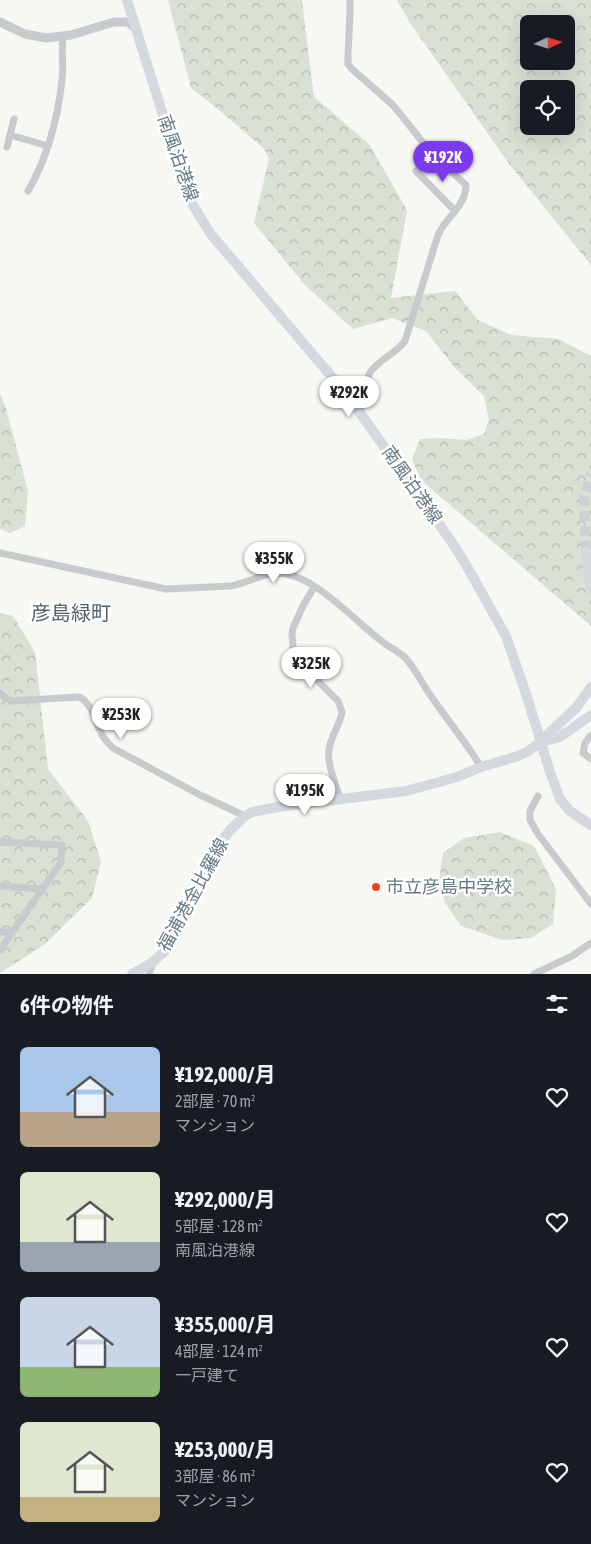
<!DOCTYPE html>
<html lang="ja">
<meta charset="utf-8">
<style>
body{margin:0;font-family:"Asap Condensed","Noto Sans JP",sans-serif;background:#242831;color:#f1f3f6;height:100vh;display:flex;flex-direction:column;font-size:19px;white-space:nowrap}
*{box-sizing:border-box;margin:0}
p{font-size:16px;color:#9ea1a6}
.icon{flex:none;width:28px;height:28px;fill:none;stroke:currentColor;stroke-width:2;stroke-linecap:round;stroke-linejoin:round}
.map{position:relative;height:974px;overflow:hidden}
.drawer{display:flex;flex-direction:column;background:#171b24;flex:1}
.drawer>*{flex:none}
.needle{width:32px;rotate:86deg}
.buttons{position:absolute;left:520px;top:15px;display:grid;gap:10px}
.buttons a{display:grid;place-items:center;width:55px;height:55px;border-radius:8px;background:#171b24;box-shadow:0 5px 20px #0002;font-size:25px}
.price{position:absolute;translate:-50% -42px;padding:0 11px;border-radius:18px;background:#fff;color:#222;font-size:16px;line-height:32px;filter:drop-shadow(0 1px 2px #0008)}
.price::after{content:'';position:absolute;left:50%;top:30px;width:15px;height:11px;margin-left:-8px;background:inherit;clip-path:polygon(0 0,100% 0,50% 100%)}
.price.current{background:#7c3aed;color:#fff}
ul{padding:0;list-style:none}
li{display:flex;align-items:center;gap:15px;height:125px;padding:0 20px}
li span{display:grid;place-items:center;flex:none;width:140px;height:100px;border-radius:8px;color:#555}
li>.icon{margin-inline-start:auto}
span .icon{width:60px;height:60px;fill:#fffc;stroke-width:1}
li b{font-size:21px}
h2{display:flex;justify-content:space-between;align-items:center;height:60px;padding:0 20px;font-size:21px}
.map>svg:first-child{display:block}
.forest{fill:url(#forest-crowns);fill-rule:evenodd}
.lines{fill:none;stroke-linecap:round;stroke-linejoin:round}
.secondary-tunnel{stroke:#cbd1d4;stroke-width:10;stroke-dasharray:10 5;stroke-linecap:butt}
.path{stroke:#c0c3c5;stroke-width:1;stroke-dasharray:2.5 2.5;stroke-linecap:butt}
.minor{stroke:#c7cbce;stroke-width:7}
.tertiary{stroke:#c7cbce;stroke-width:9}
.secondary{stroke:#d4d9de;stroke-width:10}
.poi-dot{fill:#f54316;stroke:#fff;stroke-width:2}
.labels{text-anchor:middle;stroke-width:5;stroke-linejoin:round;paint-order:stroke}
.street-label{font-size:18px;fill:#637988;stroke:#fff}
.poi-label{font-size:18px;fill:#637988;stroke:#fff;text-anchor:start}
.quarter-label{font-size:20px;fill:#52616c;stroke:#fff}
</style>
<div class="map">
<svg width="591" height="974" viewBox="0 0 591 974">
<defs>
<pattern id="forest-crowns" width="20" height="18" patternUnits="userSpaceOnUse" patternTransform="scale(1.25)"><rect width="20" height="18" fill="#d9e0d4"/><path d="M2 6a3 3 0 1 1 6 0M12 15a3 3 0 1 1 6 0" fill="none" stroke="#b4bab2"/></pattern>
</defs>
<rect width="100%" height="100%" fill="#f7f7f4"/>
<g class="forest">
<path d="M168,0H302L314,97L369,144L407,210L391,298L455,291L478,320L511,335L558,339L591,356V626L421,480L412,459L420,439L439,438L467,440L484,434L489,419L484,396L455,368L426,331L392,318L353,329L305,285L254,223L269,159L264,149L213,105L191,88Z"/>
<path d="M397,0H591V265L510,165L410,23ZM529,24H566V61H529ZM529,89H566V126H529Z"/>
<path d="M0,394L5,405L28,491L25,526L10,533L0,529Z"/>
<path d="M0,613L13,616L35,652L48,769L88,821L101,862L92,898L45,944L0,973Z"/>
<path d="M500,832L534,846L556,889L553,924L531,938L503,940L461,926L445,903L439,882L443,853L464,838Z"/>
</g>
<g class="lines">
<path class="secondary-tunnel" d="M586,551L584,498L591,474"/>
<path class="path" d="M421,166L427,160"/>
<g class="minor">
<path d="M350,0V14L348,55V64L353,70L393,105L433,155L466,185C466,206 446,217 438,235L405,341C395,355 378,359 369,374L360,411"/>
<path d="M10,135L48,146"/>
<path d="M7,147L14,119"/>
<path d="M416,171L455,211"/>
<path d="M28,191C47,158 58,117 62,80C64,66 61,51 63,37"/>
<path d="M0,553L166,589L231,586C249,583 267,570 286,574C318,579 357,623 384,643C392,649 402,653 408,661C417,672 423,685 431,696C447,720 466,742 481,767"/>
<path d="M314,587L303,606L293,628L292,634L293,647L304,667L338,701L342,712C340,724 333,733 330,745C325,761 335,782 340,798"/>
<path d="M0,693L7,699L12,701L79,697C94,704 95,725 104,738C107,742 110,745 113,748L200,795L245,816"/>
<path d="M591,735L585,743L583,753L591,759"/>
<path d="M538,796L530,811V820L538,834L591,904"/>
<path d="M0,842L62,845L61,862L0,950"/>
<path d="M0,886L42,889"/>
<path d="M0,932H12"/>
<path d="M149,974L153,962"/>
<path d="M534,974L572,956L591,943"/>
</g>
<path class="tertiary" d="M0,22L25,34L46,38L71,35L114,22H128L134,27"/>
<g class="secondary">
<path d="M127,0L187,192L193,205L210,233L348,396L451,541L465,563L506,636L528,700L550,772L560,799L570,811L591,825"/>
<path d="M586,551L591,588"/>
<path d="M542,742L560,737L591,715"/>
<path d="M132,974L153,962L165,951L201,887L222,841L230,830L245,816L252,812L278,807L406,791L457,777L481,767L515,757L527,752L541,742L548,734L576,708L591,687"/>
</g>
</g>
<circle class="poi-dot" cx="376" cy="887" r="5"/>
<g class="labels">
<g class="street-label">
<text transform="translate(178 158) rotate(71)" y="6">南風泊港線</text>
<text transform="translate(412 485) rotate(55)" y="6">南風泊港線</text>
<text transform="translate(193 895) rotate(-61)" y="6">福浦港金比羅線</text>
</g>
<g class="poi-label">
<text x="386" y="893">市立彦島中学校</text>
</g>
<g class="quarter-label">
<text x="71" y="620">彦島緑町</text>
</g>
</g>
</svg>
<div class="buttons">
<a><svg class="needle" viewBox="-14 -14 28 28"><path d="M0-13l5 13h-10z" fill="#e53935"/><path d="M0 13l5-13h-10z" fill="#9ea1a6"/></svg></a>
<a><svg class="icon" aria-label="locate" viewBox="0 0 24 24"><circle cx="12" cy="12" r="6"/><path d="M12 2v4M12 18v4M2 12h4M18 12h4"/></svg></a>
</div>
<b class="price current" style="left:443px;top:183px">¥192K</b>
<b class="price" style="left:349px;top:418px">¥292K</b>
<b class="price" style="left:274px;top:584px">¥355K</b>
<b class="price" style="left:311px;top:689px">¥325K</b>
<b class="price" style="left:121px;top:740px">¥253K</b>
<b class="price" style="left:305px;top:816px">¥195K</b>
</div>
<section class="drawer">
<h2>6件の物件<svg class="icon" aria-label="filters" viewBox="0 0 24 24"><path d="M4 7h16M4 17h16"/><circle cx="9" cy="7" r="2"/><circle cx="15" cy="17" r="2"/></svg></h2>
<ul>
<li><span style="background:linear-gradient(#a9c7e8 65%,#b9a48a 0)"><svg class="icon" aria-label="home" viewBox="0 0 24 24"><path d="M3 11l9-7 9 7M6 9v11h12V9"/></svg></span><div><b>¥192,000/月</b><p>2部屋 · 70 m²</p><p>マンション</p></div><svg class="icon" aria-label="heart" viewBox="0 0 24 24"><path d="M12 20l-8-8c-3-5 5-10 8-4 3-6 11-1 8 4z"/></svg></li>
<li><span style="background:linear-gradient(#dfe7d0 70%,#9aa5b1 0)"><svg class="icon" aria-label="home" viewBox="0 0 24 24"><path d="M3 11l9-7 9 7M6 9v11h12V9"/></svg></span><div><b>¥292,000/月</b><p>5部屋 · 128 m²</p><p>南風泊港線</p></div><svg class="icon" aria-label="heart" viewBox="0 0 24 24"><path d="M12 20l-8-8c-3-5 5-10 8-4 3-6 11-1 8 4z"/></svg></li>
<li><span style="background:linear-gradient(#c9d6e8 70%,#8fb573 0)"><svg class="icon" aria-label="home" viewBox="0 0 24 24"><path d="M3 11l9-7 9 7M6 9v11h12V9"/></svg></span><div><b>¥355,000/月</b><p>4部屋 · 124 m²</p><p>一戸建て</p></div><svg class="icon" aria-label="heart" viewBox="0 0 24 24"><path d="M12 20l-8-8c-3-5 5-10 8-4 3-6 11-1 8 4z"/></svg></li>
<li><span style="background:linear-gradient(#dfe7d0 75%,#c2b280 0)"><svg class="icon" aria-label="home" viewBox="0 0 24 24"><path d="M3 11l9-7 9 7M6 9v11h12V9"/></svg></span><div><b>¥253,000/月</b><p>3部屋 · 86 m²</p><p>マンション</p></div><svg class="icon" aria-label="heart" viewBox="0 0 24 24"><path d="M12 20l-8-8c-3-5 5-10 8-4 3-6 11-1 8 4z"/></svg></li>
</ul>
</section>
